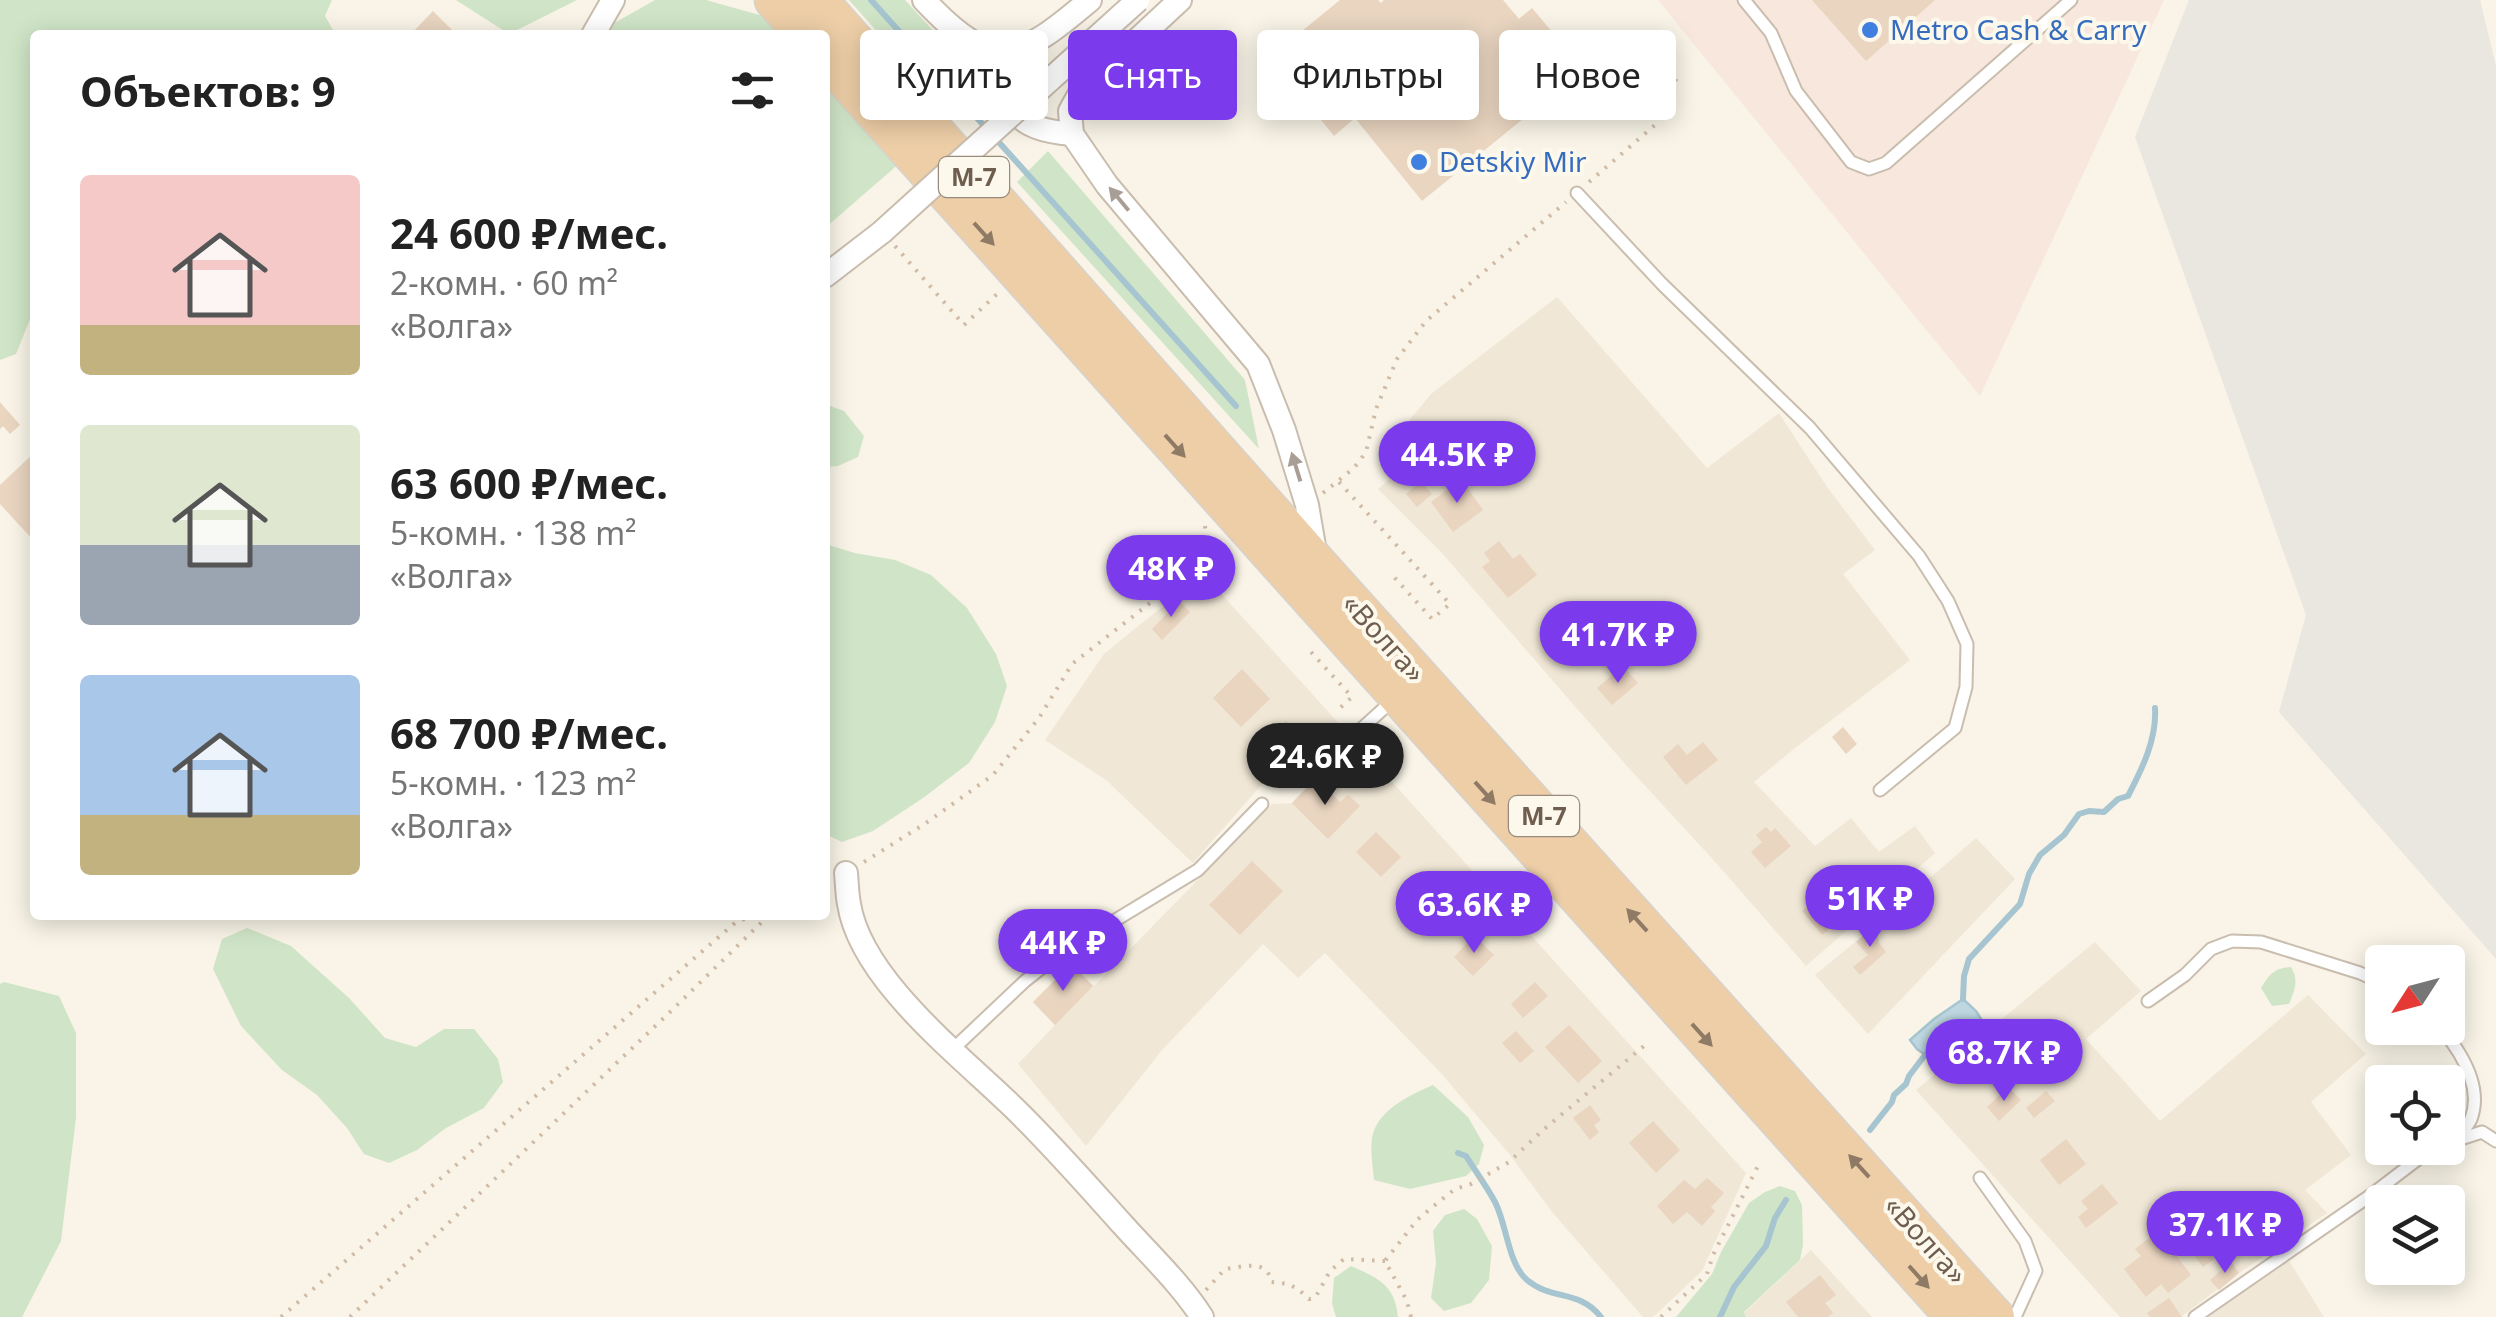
<!DOCTYPE html>
<html lang="ru">
<meta charset="utf-8">
<style>
body{margin:0;font-family:"Noto Sans",sans-serif;background:#f6f6f6;color:#222;height:100vh;display:flex;flex-direction:column;font-size:38px;white-space:nowrap}
*{box-sizing:border-box;margin:0}
p{font-size:32px;color:#767676}
.icon{flex:none;width:55px;height:55px;fill:none;stroke:currentColor;stroke-width:2;stroke-linecap:round;stroke-linejoin:round}
.map{position:relative;flex:1;overflow:hidden}
.panel{position:absolute;left:30px;top:30px;width:800px;height:890px;display:flex;flex-direction:column;background:#fff;border-radius:10px;box-shadow:0 5px 25px #0003}
.panel>*{flex:none}
.top-card{position:absolute;left:860px;top:30px;width:950px;height:90px;display:flex;gap:20px}
.needle{width:65px;rotate:234deg}
.controls{position:absolute;left:2365px;top:945px;display:grid;gap:20px}
.controls a{display:grid;place-items:center;width:100px;height:100px;border-radius:10px;background:#fff;box-shadow:0 5px 25px #0003;font-size:50px}
.price{position:absolute;translate:-50% -85px;padding:0 22px;border-radius:35px;background:#7c3aed;color:#fff;font-size:32px;line-height:65px;filter:drop-shadow(0 2px 5px #0008)}
.price::after{content:'';position:absolute;left:50%;top:60px;width:30px;height:22px;margin-left:-15px;background:inherit;clip-path:polygon(0 0,100% 0,50% 100%)}
.price.on{background:#222;color:#fff}
ul{padding:0;list-style:none}
li{display:flex;align-items:center;gap:30px;height:250px;padding:0 50px}
li span{display:grid;place-items:center;flex:none;width:280px;height:200px;border-radius:10px;color:#555}
li>.icon{margin-inline-start:auto}
span .icon{width:120px;height:120px;fill:#fffc;stroke-width:1}
li b{font-size:42px}
h2{display:flex;justify-content:space-between;align-items:center;height:120px;padding:0 50px;font-size:42px}
.chip{padding:0 35px;border-radius:10px;background:#fff;box-shadow:0 5px 25px #0003;font-size:35px;line-height:90px}
.chip.on{background:#7c3aed;color:#fff}
.map>svg:first-child{display:block}
.residential{fill:#f0e7d6}
.commercial{fill:#f8e7dc}
.industrial{fill:#eae6e0}
.green{fill:#d0e5c7}
.water{fill:#bed7e0;stroke:#a6c5d0;stroke-width:2.5}
.lines{fill:none;stroke-linecap:round;stroke-linejoin:round}
.stream{stroke:#a6c5d0;stroke-width:6}
.building{fill:#e9d5c0}
.service-casing{stroke:#c9bdae;stroke-width:15}
.minor-casing{stroke:#c9bdae;stroke-width:26}
.trunk-casing{stroke:#d7d2ce;stroke-width:41}
.path{stroke:#cfbaa6;stroke-width:4;stroke-dasharray:2.5 8;stroke-linecap:butt}
.service{stroke:#fff;stroke-width:11}
.minor{stroke:#fff;stroke-width:22}
.trunk{stroke:#edcea7;stroke-width:38}
.minor-bridge-casing{stroke:#c9bdae;stroke-width:26;stroke-linecap:butt}
.minor-bridge{stroke:#fff;stroke-width:22}
.oneway{fill:#a99e95}
.oneway2{fill:#8e7a65}
.shop-dot{fill:#3f7fe0;stroke:#fcf8ec;stroke-width:4}
.labels{text-anchor:middle;stroke-width:8;stroke-linejoin:round;paint-order:stroke}
.shield{fill:#fcf8ec;stroke:#998c7e;stroke-width:2.5}
.shield-label{font-size:25px;font-weight:bold;fill:#6f5e4f}
.shop-label{font-size:28px;fill:#366cbe;stroke:#fcf8ec;text-anchor:start}
.street-label{font-size:28px;fill:#6f5e4f;stroke:#fcf8ec}
</style>
<div class="map">
<svg width="2496" height="1317" viewBox="0 0 2496 1317">
<rect width="100%" height="100%" fill="#f9f4e7"/>
<g class="residential">
<path d="M1557,297L1707,468L1779,413L1827,487L1875,550L1843,574L1910,660L1795,748L1754,782L1815,846L1851,818L1879,852L1915,826L1935,853L1806,966L1718,865L1626,765L1442,553L1378,489L1421,451L1403,428L1431,394Z"/>
<path d="M1205,576L1343,728L1308,763L1278,766L1193,863L1106,780L1045,740L1104,654L1153,614Z"/>
<path d="M1354,740L1746,1173L1702,1271L1653,1317H1643L1553,1213L1510,1155L1440,1072L1325,953L1298,978L1263,944L1162,1050L1086,1146L1018,1064L1055,1025L1033,1002L1071,964L1094,986L1272,804L1292,803Z"/>
<path d="M1976,838L2015,879L1868,1034L1815,975L1876,925Z"/>
<path d="M2095,942L2141,991L2086,1039L2160,1121L2308,995L2366,1054L2311,1102L2351,1155L2305,1190L2327,1213L2239,1273L2181,1317H2120L1916,1090Z"/>
<path d="M1811,1250L1872,1317H1746L1744,1313Z"/>
<path d="M2289,1261L2324,1317H2208Z"/>
</g>
<path class="commercial" d="M1658,0H2164L1980,396Z"/>
<path class="industrial" d="M2189,0H2480L2496,66V959L2279,712L2306,615L2135,137Z"/>
<g class="green">
<path d="M0,0H332L325,16L336,35H35V307L16,354L0,360Z"/>
<path d="M456,0H577L509,34Z"/>
<path d="M655,0H706L770,18L786,35H605L609,26Z"/>
<path d="M849,0H905L975,76L942,105Z"/>
<path d="M825,78L901,162L825,228Z"/>
<path d="M1048,151L1245,380L1259,449L1017,182Z"/>
<path d="M825,404L844,411L864,436L858,457L838,466L825,467Z"/>
<path d="M825,544L855,553L895,560L931,575L967,608L996,654L1007,686L995,722L969,763L923,798L873,831L842,842L825,834Z"/>
<path d="M247,928L291,946L349,998L385,1038L416,1047L444,1029H474L498,1059L503,1082L484,1108L446,1128L417,1150L389,1163L364,1154L347,1128L317,1095L282,1070L241,1026L213,969L222,939Z"/>
<path d="M2291,967C2299,980 2295,990 2289,1004L2272,1006L2261,988C2269,974 2275,968 2291,967Z"/>
<path d="M4,982L59,996L76,1033V1118L61,1241L22,1317H0V984Z"/>
<path d="M1433,1085L1468,1117L1484,1145L1479,1164L1466,1176L1410,1189L1374,1180C1373,1167 1370,1151 1372,1138C1377,1110 1410,1095 1433,1085Z"/>
<path d="M1780,1186L1795,1191L1802,1205L1803,1245L1800,1260L1744,1312L1746,1317H1676L1712,1274L1721,1252L1749,1203L1765,1192Z"/>
<path d="M1464,1209L1477,1219L1492,1246L1489,1280L1471,1303L1444,1311L1431,1298L1436,1263L1433,1231L1445,1215Z"/>
<path d="M1351,1266C1378,1278 1395,1285 1398,1317H1336L1332,1304L1334,1278Z"/>
</g>
<path class="water" d="M1963,999L1976,1011L1983,1022L1953,1054L1947,1065L1941,1066L1917,1049L1910,1040L1934,1019Z"/>
<g class="lines">
<g class="stream">
<path d="M871,0L1236,406"/>
<path d="M1963,999L1964,976L1969,959L2020,904L2029,874L2040,855L2064,835L2079,814L2089,811L2104,812L2118,799L2128,796C2142,769 2157,739 2155,708"/>
<path d="M1870,1130L1892,1102L1894,1095L1906,1084L1909,1076L1925,1055"/>
<path d="M1458,1153L1466,1156C1476,1172 1487,1187 1495,1202C1507,1225 1508,1264 1527,1280C1552,1301 1579,1289 1601,1317"/>
<path d="M1720,1317L1734,1287L1766,1246L1775,1218L1786,1200"/>
</g>
</g>
<g class="building">
<path d="M1340,0H1378L1381,3L1384,0H1503L1519,19L1532,8L1564,46L1547,60L1566,84L1422,201L1355,118L1334,136L1270,57Z"/>
<path d="M1812,0H1935L1866,61Z"/>
<path d="M433,11L457,35H410Z"/>
<path d="M0,402L20,425L10,434L3,426L0,429Z"/>
<path d="M1457,425L1472,446L1436,471L1421,450Z"/>
<path d="M35,452V542L0,504V485Z"/>
<path d="M1461,479L1483,510L1453,532L1431,502Z"/>
<path d="M1421,481L1432,494L1417,507L1406,494Z"/>
<path d="M1499,541L1513,559L1520,554L1537,575L1508,598L1482,567L1490,561L1484,553Z"/>
<path d="M1179,601L1190,612L1162,640L1152,629Z"/>
<path d="M1583,615L1600,635L1570,660L1545,630L1561,617L1569,626Z"/>
<path d="M1623,666L1638,683L1612,705L1597,688Z"/>
<path d="M1242,669L1270,699L1241,727L1213,698Z"/>
<path d="M1286,721L1305,742L1279,766L1259,746Z"/>
<path d="M1843,727L1857,744L1846,754L1832,737Z"/>
<path d="M1703,742L1718,760L1686,785L1663,757L1678,744L1687,755Z"/>
<path d="M1316,778L1340,802L1348,795L1360,806L1328,839L1292,803Z"/>
<path d="M1766,827L1771,832L1775,828L1791,846L1765,868L1751,852L1762,842L1756,835Z"/>
<path d="M1376,832L1401,857L1381,877L1356,852Z"/>
<path d="M1252,861L1283,891L1240,935L1209,905Z"/>
<path d="M1431,885L1452,909L1427,930L1406,906Z"/>
<path d="M1830,889L1850,913L1822,935L1802,911Z"/>
<path d="M1876,925L1879,943L1886,952L1860,975L1853,967L1868,955L1856,942Z"/>
<path d="M1474,936L1494,955L1473,976L1454,957Z"/>
<path d="M1071,964L1093,986L1055,1025L1033,1002Z"/>
<path d="M1535,982L1548,996L1523,1018L1511,1004Z"/>
<path d="M1569,1025L1602,1061L1578,1083L1545,1047Z"/>
<path d="M1516,1031L1534,1051L1520,1063L1502,1043Z"/>
<path d="M2008,1087L2021,1100L1999,1121L1987,1107Z"/>
<path d="M2046,1091L2055,1101L2034,1118L2026,1108Z"/>
<path d="M1590,1105L1601,1120L1594,1125L1599,1132L1590,1140L1573,1118Z"/>
<path d="M1653,1121L1680,1150L1656,1173L1629,1143Z"/>
<path d="M2066,1139L2086,1164L2059,1185L2040,1160Z"/>
<path d="M1707,1178L1724,1193L1711,1207L1715,1211L1702,1226L1687,1212L1673,1224L1657,1206L1684,1180L1695,1189Z"/>
<path d="M2102,1184L2118,1203L2086,1228L2078,1217L2088,1209L2081,1201Z"/>
<path d="M2158,1231L2191,1275L2168,1293L2161,1284L2146,1297L2124,1269L2141,1256L2135,1249Z"/>
<path d="M2196,1234L2214,1259L2203,1267L2184,1242Z"/>
<path d="M2231,1262L2239,1273L2219,1290L2210,1280Z"/>
<path d="M1820,1275L1836,1295L1825,1303L1833,1313L1828,1317H1798L1786,1302Z"/>
<path d="M2169,1298L2182,1317H2150L2147,1313Z"/>
</g>
<g class="lines">
<defs>
<g id="service">
<path d="M1744,0L1771,33L1796,91L1851,162L1869,169L1886,163L2071,0"/>
<path d="M1577,193L1662,284L1810,428L1919,556L1948,601L1967,644L1966,687L1955,728L1880,790"/>
<path d="M1359,731L1393,700"/>
<path d="M2148,1001L2185,975L2211,949L2232,941L2261,942L2360,973L2382,983"/>
<path d="M2441,1028C2461,1052 2483,1087 2471,1119C2468,1126 2461,1133 2456,1139"/>
<path d="M951,1051L1025,981L1058,955L1198,870L1262,804"/>
<path d="M2448,1143L2482,1132L2496,1141"/>
<path d="M1980,1178L2025,1241L2036,1271L2015,1317"/>
<path d="M2195,1317L2371,1195L2426,1153L2438,1148"/>
</g>
<g id="minor">
<path d="M924,0C994,75 1019,60 1090,0"/>
<path d="M1180,0L1080,93L1070,111L1072,134L1107,185L1258,364L1284,430L1307,505L1316,558"/>
<path d="M593,35L613,0"/>
<path d="M1000,53C1007,108 1011,129 1072,134"/>
<path d="M825,276L882,232"/>
<path d="M846,873C847,883 847,894 849,904C861,980 961,1056 1014,1108C1052,1145 1087,1185 1123,1225C1150,1255 1180,1283 1202,1317"/>
</g>
<g id="trunk">
<path d="M774,0L805,35"/>
<path d="M818,0L1316,562L1995,1317"/>
<path d="M825,57L1955,1317"/>
</g>
</defs>
<use href="#service" class="service-casing"/>
<use href="#minor" class="minor-casing"/>
<use href="#trunk" class="trunk-casing"/>
<g class="path">
<path d="M1589,182L1655,125L1671,103L1677,73"/>
<path d="M895,246L964,325L997,294"/>
<path d="M1339,482L1450,604L1432,619L1394,577"/>
<path d="M1323,493L1354,468L1366,452L1376,409L1397,359L1426,321L1566,202"/>
<path d="M1205,526L1208,561"/>
<path d="M1311,652L1352,697L1339,709"/>
<path d="M864,862L926,823L993,775L1039,718L1072,664L1168,589L1225,547"/>
<path d="M1206,1290L1225,1269C1242,1267 1268,1258 1271,1282L1288,1284L1298,1289L1309,1299L1315,1298L1330,1271L1344,1259L1385,1261"/>
<path d="M281,1317L736,922L757,915"/>
<path d="M350,1317L670,1012L769,915"/>
<path d="M1411,1317L1407,1301L1385,1261L1417,1220L1435,1205L1455,1189L1471,1184L1509,1162L1543,1130L1644,1046"/>
<path d="M1661,1317L1707,1274L1713,1255L1759,1164"/>
</g>
<use href="#service" class="service"/>
<use href="#minor" class="minor"/>
<use href="#trunk" class="trunk"/>
<defs>
<path id="minor-bridge" d="M882,232L1138,0"/>
</defs>
<use href="#minor-bridge" class="minor-bridge-casing"/>
<use href="#minor-bridge" class="minor-bridge"/>
</g>
<defs><path id="oneway-solid" d="M-6-.8H1V-3.2L6.5 0L1 3.2V.8H-6Z" transform="scale(2.5)"/></defs>
<g class="oneway">
<use href="#oneway-solid" transform="translate(1119 199) rotate(-130)"/>
<use href="#oneway-solid" transform="translate(1296 467) rotate(-107)"/>
</g>
<g class="oneway2">
<use href="#oneway-solid" transform="translate(984 234) rotate(48)"/>
<use href="#oneway-solid" transform="translate(1175 446) rotate(48)"/>
<use href="#oneway-solid" transform="translate(1485 793) rotate(48)"/>
<use href="#oneway-solid" transform="translate(1637 920) rotate(-132)"/>
<use href="#oneway-solid" transform="translate(1702 1035) rotate(48)"/>
<use href="#oneway-solid" transform="translate(1859 1166) rotate(-132)"/>
<use href="#oneway-solid" transform="translate(1919 1277) rotate(48)"/>
</g>
<g class="shop-dot">
<circle cx="1870" cy="30" r="10"/>
<circle cx="1419" cy="162" r="10"/>
</g>
<g class="labels">
<g class="shield">
<rect x="939" y="157" width="70" height="40" rx="8"/>
<rect x="1509" y="796" width="70" height="40" rx="8"/>
</g>
<g class="shield-label">
<text x="974" y="186">М-7</text>
<text x="1544" y="825">М-7</text>
</g>
<g class="shop-label">
<text x="1890" y="40">Metro Cash &amp; Carry</text>
<text x="1439" y="172">Detskiy Mir</text>
</g>
<g class="street-label">
<text transform="translate(1384 638) rotate(48)" y="10">«Волга»</text>
<text transform="translate(1926 1240) rotate(48)" y="10">«Волга»</text>
</g>
</g>
</svg>
<div class="controls">
<a><svg class="needle" viewBox="-14 -14 28 28"><path d="M0-13l5 13h-10z" fill="#e53935"/><path d="M0 13l5-13h-10z" fill="#767676"/></svg></a>
<a><svg class="icon" aria-label="locate" viewBox="0 0 24 24"><circle cx="12" cy="12" r="6"/><path d="M12 2v4M12 18v4M2 12h4M18 12h4"/></svg></a>
<a><svg class="icon" aria-label="layers" viewBox="0 0 24 24"><path d="M12 4l9 5-9 5-9-5zM3 14l9 5 9-5"/></svg></a>
</div>
<b class="price" style="left:1457px;top:506px">44.5K ₽</b>
<b class="price" style="left:1171px;top:620px">48K ₽</b>
<b class="price" style="left:1618px;top:686px">41.7K ₽</b>
<b class="price on" style="left:1325px;top:808px">24.6K ₽</b>
<b class="price" style="left:1870px;top:950px">51K ₽</b>
<b class="price" style="left:1474px;top:956px">63.6K ₽</b>
<b class="price" style="left:1063px;top:994px">44K ₽</b>
<b class="price" style="left:2004px;top:1104px">68.7K ₽</b>
<b class="price" style="left:2225px;top:1276px">37.1K ₽</b>
<div class="top-card">
<a class="chip">Купить</a>
<a class="chip on">Снять</a>
<a class="chip">Фильтры</a>
<a class="chip">Новое</a>
</div>
<section class="panel">
<h2>Объектов: 9<svg class="icon" aria-label="filters" viewBox="0 0 24 24"><path d="M4 7h16M4 17h16"/><circle cx="9" cy="7" r="2"/><circle cx="15" cy="17" r="2"/></svg></h2>
<ul>
<li><span style="background:linear-gradient(#f6c9c9 75%,#c2b280 0)"><svg class="icon" aria-label="home" viewBox="0 0 24 24"><path d="M3 11l9-7 9 7M6 9v11h12V9"/></svg></span><div><b>24 600 ₽/мес.</b><p>2-комн. · 60 m²</p><p>«Волга»</p></div></li>
<li><span style="background:linear-gradient(#dfe7d0 60%,#9aa5b1 0)"><svg class="icon" aria-label="home" viewBox="0 0 24 24"><path d="M3 11l9-7 9 7M6 9v11h12V9"/></svg></span><div><b>63 600 ₽/мес.</b><p>5-комн. · 138 m²</p><p>«Волга»</p></div></li>
<li><span style="background:linear-gradient(#a9c7e8 70%,#c2b280 0)"><svg class="icon" aria-label="home" viewBox="0 0 24 24"><path d="M3 11l9-7 9 7M6 9v11h12V9"/></svg></span><div><b>68 700 ₽/мес.</b><p>5-комн. · 123 m²</p><p>«Волга»</p></div></li>
</ul>
</section>
</div>
